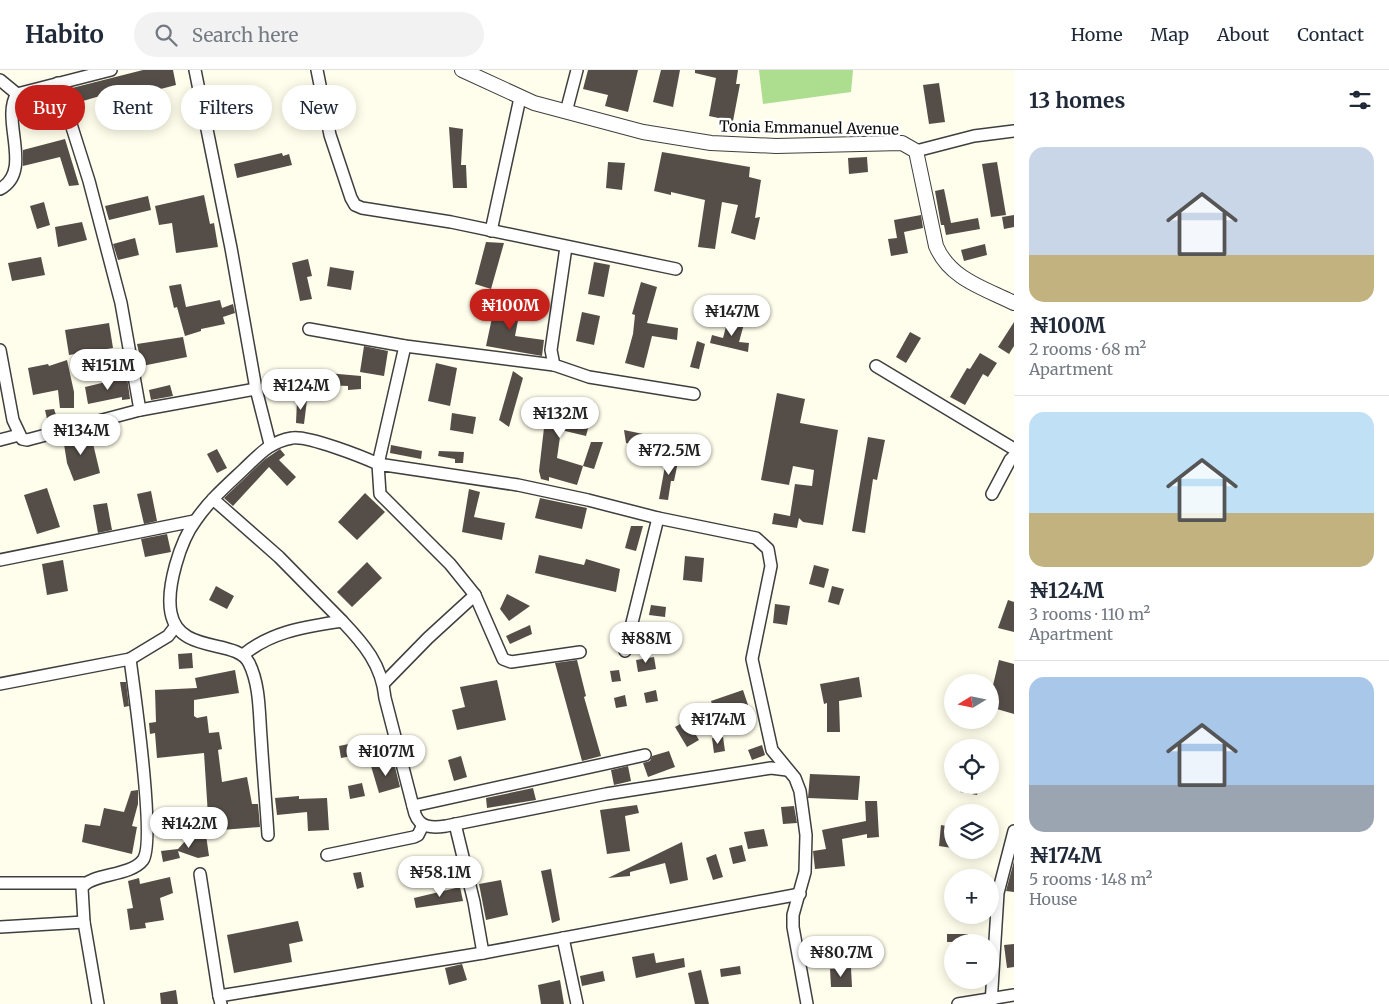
<!DOCTYPE html>
<meta charset="utf-8">
<style>
body{margin:0;font-family:Merriweather,serif;background:#f2f2f3;color:#1f2937;height:100vh;display:flex;flex-direction:column;font-size:19px;white-space:nowrap}
*{box-sizing:border-box;margin:0}
p{font-size:16px;color:#747a83}
.icon{flex:none;width:28px;height:28px;fill:none;stroke:currentColor;stroke-width:2;stroke-linecap:round;stroke-linejoin:round}
.map{position:relative;flex:1;overflow:hidden}
.details{display:flex;flex-direction:column;background:#fff;width:375px}
.details>*{flex:none}
.banner{position:absolute;left:15px;top:15px;width:475px;height:45px;display:flex;gap:10px}
.needle{width:32px;rotate:260deg}
.controls{position:absolute;left:944px;top:604px;display:grid;gap:10px}
.controls a{display:grid;place-items:center;width:55px;height:55px;border-radius:50%;background:#fff;box-shadow:0 2px 12px #0003;font-size:25px}
.price{position:absolute;translate:-50% -42px;padding:0 11px;border-radius:18px;background:#fff;color:#222;font-size:16px;line-height:32px;filter:drop-shadow(0 1px 2px #0008)}
.price::after{content:'';position:absolute;left:50%;top:30px;width:15px;height:11px;margin-left:-8px;background:inherit;clip-path:polygon(0 0,100% 0,50% 100%)}
.price.selected{background:#c6201a;color:#fff}
ul{padding:0;list-style:none}
li{display:grid;align-content:center;gap:10px;height:265px;padding:0 15px}
li+li{border-top:1px solid #e0e1e3}
li span{display:grid;place-items:center;height:155px;border-radius:15px;color:#555}
li>.icon{margin-inline-start:auto}
span .icon{width:90px;height:90px;fill:#fffc;stroke-width:1}
li b{font-size:21px}
h2{display:flex;justify-content:space-between;align-items:center;height:60px;padding:0 15px;font-size:21px}
.chip{padding:0 18px;border-radius:22px;background:#fff;box-shadow:0 2px 12px #0003;font-size:18px;line-height:45px}
.chip.selected{background:#c6201a;color:#fff}
header{display:flex;align-items:center;gap:30px;box-sizing:border-box;height:70px;padding:0 25px;background:#fff;border-bottom:1px solid #e0e1e3}
header strong{font-size:24px}
nav{display:flex;gap:28px;margin-inline-start:auto;font-size:18px}
.search{width:350px;height:45px;background:#f2f2f3;display:flex;align-items:center;gap:12px;box-sizing:border-box;padding:0 18px;border-radius:28px;color:#747a83;font-size:19px}
main{display:flex;flex:1;min-height:0}
.map>svg:first-child{display:block}
.forest{fill:#adde90}
.building{fill:#554e48}
.lines{fill:none;stroke-linecap:round;stroke-linejoin:round}
.minor-casing{stroke:#3f3f3f;stroke-width:14}
.tertiary-casing{stroke:#3f3f3f;stroke-width:16}
.minor{stroke:#fff;stroke-width:11}
.tertiary{stroke:#fff;stroke-width:14}
.labels{text-anchor:middle;stroke-width:5;stroke-linejoin:round;paint-order:stroke}
.street-label{font-size:15px;fill:#0c0c0c;stroke:#fff}
</style>
<header>
<strong>Habito</strong>
<div class="search"><svg class="icon" aria-label="search" viewBox="0 0 24 24"><circle cx="10" cy="10" r="6"/><path d="M15 15l6 6"/></svg>Search here</div>
<nav><a>Home</a><a>Map</a><a>About</a><a>Contact</a></nav>
</header>
<main>
<div class="map">
<svg width="1014" height="934" viewBox="0 0 1014 934">
<rect width="100%" height="100%" fill="#fffdeb"/>
<path class="forest" d="M759,0H853L851,22L763,34Z"/>
<g class="building">
<path d="M143,0H173L176,15L126,28L124,19L76,33L72,18Z"/>
<path d="M588,0H638L628,42L605,36L608,25L583,19Z"/>
<path d="M661,0H680L673,37L653,32Z"/>
<path d="M695,0H738L736,14H740L733,51L709,46L716,8L695,3Z"/>
<path d="M939,13L945,52L929,54L923,15Z"/>
<path d="M449,57L463,59L461,95H466L467,118H453Z"/>
<path d="M65,69L79,115L69,116L60,87L23,96V80Z"/>
<path d="M662,82L750,97L749,107L761,110L755,148L760,147L755,170L731,163L738,135L722,132L715,179L698,177L705,130L671,122V125L654,121Z"/>
<path d="M282,83L283,86L289,84L292,95L237,108L234,94Z"/>
<path d="M867,87L868,102L849,104L848,88Z"/>
<path d="M608,92L625,93L622,120L606,118Z"/>
<path d="M997,92L1006,145L991,147L982,94Z"/>
<path d="M944,119L951,153L978,148L980,159L946,165L944,155H941L935,121Z"/>
<path d="M204,125L210,154L214,153L218,177L176,183L172,153L159,155L155,136Z"/>
<path d="M148,126L151,140L109,150L105,136Z"/>
<path d="M44,132L50,155L37,159L30,136Z"/>
<path d="M921,145L923,158L904,162L908,183L891,186L888,169L897,168L894,150Z"/>
<path d="M1014,145V157L1004,159L1002,147Z"/>
<path d="M82,152L87,170L58,177L55,157Z"/>
<path d="M135,168L139,185L118,190L113,174Z"/>
<path d="M486,172L504,173L491,219L475,214Z"/>
<path d="M985,174L987,185L964,191L961,180Z"/>
<path d="M41,187L45,205L12,211L8,193Z"/>
<path d="M308,189L312,206L307,207L312,229L300,231L292,193Z"/>
<path d="M594,192L610,195L604,227L588,224Z"/>
<path d="M330,197L354,201L351,220L327,216Z"/>
<path d="M641,212L657,217L647,253L678,258L677,270L652,266L644,298L625,293L633,264L635,245L632,244Z"/>
<path d="M181,214L186,237L220,230L222,238L233,234L235,243L223,247L225,254L201,259V261L185,266L177,237L174,238L169,216Z"/>
<path d="M496,229L521,235L515,266L544,270L542,286L486,276Z"/>
<path d="M582,242L600,246L594,275L576,271Z"/>
<path d="M728,249L744,254L739,272L749,273L748,282L710,273L712,265L723,268Z"/>
<path d="M1014,252V276L1009,284L998,277Z"/>
<path d="M109,253L113,278L69,285L65,260Z"/>
<path d="M910,262L921,268L906,293L896,287Z"/>
<path d="M183,267L187,287L142,296L137,274Z"/>
<path d="M697,271L705,274L699,299L690,297Z"/>
<path d="M364,276L388,281L384,306L360,302Z"/>
<path d="M980,283L997,293L988,307L983,304L965,335L950,327L967,298L970,299Z"/>
<path d="M67,290L74,322V338H60L58,320L33,325L28,298L48,294L49,296Z"/>
<path d="M436,293L457,298L450,336L428,331Z"/>
<path d="M513,301L523,308L509,357L499,350Z"/>
<path d="M327,303L361,306V319L348,320V316L326,315Z"/>
<path d="M127,307L130,329L122,330V327L88,334L85,317Z"/>
<path d="M170,315L173,326L151,330L149,320Z"/>
<path d="M777,323L805,329L800,353L838,360L823,455L803,452L799,448L797,458L772,454L774,443L790,446L795,414L812,416L814,400L793,396L789,415L761,410Z"/>
<path d="M579,328L595,332L586,366L561,360L557,388L583,396L577,415L549,407V411L541,409L539,401L544,358L542,357L543,352L527,349L530,329L541,331L539,340L574,346Z"/>
<path d="M297,330H307L304,354L296,353Z"/>
<path d="M54,339L57,348L47,349L45,340Z"/>
<path d="M452,343L476,347L473,364L450,360Z"/>
<path d="M624,360L648,365L646,377L626,373Z"/>
<path d="M90,361L100,403L74,411L67,393L63,368Z"/>
<path d="M868,367L885,370L877,410L873,409L865,463L852,461Z"/>
<path d="M591,372H603L594,399L583,396Z"/>
<path d="M391,375L422,381L421,389L390,383Z"/>
<path d="M217,379L227,398L217,403L207,384Z"/>
<path d="M280,379L285,385L279,390L296,407L287,416L269,397L233,436L224,428L264,390Z"/>
<path d="M439,381L464,382L463,393H455V389L438,386Z"/>
<path d="M667,385L679,387L674,411H671L668,430L659,429Z"/>
<path d="M47,418L60,457L37,464L24,425Z"/>
<path d="M469,419L480,422L474,447L505,453L502,470L462,462Z"/>
<path d="M151,421L157,451L144,454L137,424Z"/>
<path d="M365,423L385,442L357,470L338,452Z"/>
<path d="M540,428L587,438L582,459L535,448Z"/>
<path d="M107,433L112,460L98,463L93,435Z"/>
<path d="M631,456H643L636,481L625,478Z"/>
<path d="M167,464L171,482L145,487L141,469Z"/>
<path d="M539,485L584,495L586,489L620,499L616,522L535,503Z"/>
<path d="M685,486L704,488L702,512L683,510Z"/>
<path d="M63,490L68,521L47,525L42,494Z"/>
<path d="M367,492L382,508L352,537L337,522Z"/>
<path d="M814,495L829,499L824,518L809,514Z"/>
<path d="M216,516L234,526L227,539L209,530Z"/>
<path d="M832,516L844,519L839,535L828,532Z"/>
<path d="M507,524L530,536L509,551L500,539Z"/>
<path d="M1008,530L1014,532V562L998,558Z"/>
<path d="M775,534L790,536L787,555L773,553Z"/>
<path d="M651,535L666,537L665,547L649,545Z"/>
<path d="M530,555L532,564L510,574L506,566Z"/>
<path d="M192,583L193,598L179,599L178,584Z"/>
<path d="M654,587L656,599L638,602L636,590Z"/>
<path d="M577,590L586,626L584,627L601,686L582,691L555,593Z"/>
<path d="M999,590L1014,594V644L990,637V628Z"/>
<path d="M235,600L239,623L194,630V646L197,648L207,646L209,663L219,662L222,679L218,680L222,712L247,707L252,734H258L260,757L209,761L204,683L157,688L155,663L150,664L149,653L156,652L155,620L197,618L195,608Z"/>
<path d="M619,600L621,611L612,612L610,601Z"/>
<path d="M859,607L862,627L839,631L840,662H827V633L824,634L820,614Z"/>
<path d="M497,610L506,650L457,660L452,640L465,637L460,617Z"/>
<path d="M120,612H126L129,636L124,637Z"/>
<path d="M656,620L658,631L646,633L644,623Z"/>
<path d="M743,620L748,635L716,646L711,631Z"/>
<path d="M625,625L627,636L616,638L614,628Z"/>
<path d="M687,650L699,670L687,677L675,657Z"/>
<path d="M723,667L725,681L714,683L712,668Z"/>
<path d="M363,671L365,678L356,680L357,685L341,688L339,676Z"/>
<path d="M762,675L765,685L752,690L748,680Z"/>
<path d="M669,681L675,697L648,707L643,693L650,691L652,686Z"/>
<path d="M461,686L467,707L454,711L448,690Z"/>
<path d="M394,693L400,717L379,723L371,696Z"/>
<path d="M628,696L631,711L614,715L611,700Z"/>
<path d="M810,704L860,706L858,730L808,728Z"/>
<path d="M362,713L365,726L350,729L348,716Z"/>
<path d="M961,715H979L977,725L960,722Z"/>
<path d="M533,718L536,730L487,738L486,728Z"/>
<path d="M138,720V734L132,756L137,757L132,784L82,772L85,754L100,756L104,738L124,742L131,721Z"/>
<path d="M299,726V729L327,728L329,760L308,761L307,742L277,745L275,728Z"/>
<path d="M865,731H877L879,767L867,768V764L842,769L845,796L815,799L813,781L826,779L822,760L866,751Z"/>
<path d="M637,735L639,743L625,746L630,781L607,784L600,740Z"/>
<path d="M794,736L797,753L783,754L781,737Z"/>
<path d="M941,755L952,757V778L939,776Z"/>
<path d="M764,759L768,776L748,779L744,762Z"/>
<path d="M206,765L209,786L198,788L178,781L180,788L163,792L161,781L178,779L186,770Z"/>
<path d="M682,772L688,810L670,814L665,793L630,802V806L608,808Z"/>
<path d="M742,775L746,791L733,794L729,778Z"/>
<path d="M716,784L723,807L713,810L706,788Z"/>
<path d="M1014,791V822L1006,821Z"/>
<path d="M551,799L560,850L552,853L541,801Z"/>
<path d="M361,802L364,817L357,819L353,803Z"/>
<path d="M170,807L173,823L160,828L164,850L145,853L146,858L130,860L127,839L133,838L128,811L139,808L140,814Z"/>
<path d="M501,810L508,845L486,850L479,814Z"/>
<path d="M460,817L463,831L416,838L414,828Z"/>
<path d="M298,851L303,871L289,874L292,892L234,903L227,865Z"/>
<rect x="947" y="864" width="21" height="8"/>
<path d="M1014,874V897L1007,898L1004,875Z"/>
<path d="M654,883L656,893L684,888L685,897L636,908L632,887Z"/>
<path d="M462,894L467,910L449,915L445,898Z"/>
<path d="M740,896L741,904L721,907L720,899Z"/>
<path d="M851,898L852,917H831L830,899Z"/>
<path d="M701,900L709,934H695L688,903Z"/>
<path d="M603,901L605,911L582,916L580,906Z"/>
<path d="M560,910L564,934H541L538,915Z"/>
<path d="M176,920L178,934H161L160,923Z"/>
</g>
<g class="lines">
<defs>
<g id="minor">
<path d="M195,0L231,178L256,319L270,374"/>
<path d="M317,0L330,65L351,128L355,135L362,138L451,152L676,199"/>
<path d="M0,10L17,24"/>
<path d="M566,42L577,0"/>
<path d="M916,81L974,66L1014,61"/>
<path d="M0,119C34,101 0,49 17,24L111,0"/>
<path d="M491,161L520,28"/>
<path d="M566,177L551,280L554,295L589,307L694,324"/>
<path d="M309,259L405,276L554,295"/>
<path d="M0,280L13,350L22,369L27,370L140,340L121,233L89,111L58,13"/>
<path d="M876,296L1014,379"/>
<path d="M140,340L256,319"/>
<path d="M0,370L19,365"/>
<path d="M992,424L1010,390L1014,386"/>
<path d="M213,429L279,487L342,551"/>
<path d="M0,490L194,451"/>
<path d="M625,581L658,448"/>
<path d="M580,582L511,592L503,589L475,525L450,494L380,424L378,394L518,415L588,430L658,448L756,468L768,479L771,496L752,589L772,680L795,708L800,721L806,765L805,802L793,845V857L807,934"/>
<path d="M243,585C272,561 305,557 342,551C364,574 382,595 385,628L415,744C420,758 432,758 446,756L606,724L771,698L787,700"/>
<path d="M384,613L428,568L475,525"/>
<path d="M0,614L130,589L168,566L175,557"/>
<path d="M413,736L645,685"/>
<path d="M455,754L474,832L483,883L800,824"/>
<path d="M268,765C266,733 263,700 261,667C259,643 260,615 249,593C237,568 179,585 171,543C166,518 180,471 196,450C209,431 226,416 243,400C259,385 269,372 292,368C307,365 363,387 378,394L405,276"/>
<path d="M327,785L414,767L418,765L423,755"/>
<path d="M200,804L219,926"/>
<path d="M0,813H84"/>
<path d="M0,857L84,852"/>
<path d="M563,868L577,934"/>
<path d="M98,934L84,852L82,818C90,803 130,807 143,790C156,772 134,619 130,589"/>
<path d="M221,934L219,926L483,883"/>
<path d="M958,934L1014,925"/>
<path d="M991,934L998,823L1014,761"/>
</g>
<path id="tertiary" d="M462,0L534,33L643,62L711,73L776,76L902,73L916,81L936,176C950,209 984,218 1014,233"/>
</defs>
<use href="#minor" class="minor-casing"/>
<use href="#tertiary" class="tertiary-casing"/>
<use href="#minor" class="minor"/>
<use href="#tertiary" class="tertiary"/>
</g>
<g class="labels">
<g class="street-label">
<text transform="translate(809 58) rotate(1)" y="5">Tonia Emmanuel Avenue</text>
</g>
</g>
</svg>
<div class="controls">
<a><svg class="needle" viewBox="-14 -14 28 28"><path d="M0-13l5 13h-10z" fill="#e53935"/><path d="M0 13l5-13h-10z" fill="#747a83"/></svg></a>
<a><svg class="icon" aria-label="locate" viewBox="0 0 24 24"><circle cx="12" cy="12" r="6"/><path d="M12 2v4M12 18v4M2 12h4M18 12h4"/></svg></a>
<a><svg class="icon" aria-label="layers" viewBox="0 0 24 24"><path d="M12 4l9 5-9 5-9-5zM3 14l9 5 9-5"/></svg></a>
<a>+</a>
<a>−</a>
</div>
<b class="price selected" style="left:510px;top:261px">₦100M</b>
<b class="price" style="left:732px;top:267px">₦147M</b>
<b class="price" style="left:108px;top:321px">₦151M</b>
<b class="price" style="left:301px;top:341px">₦124M</b>
<b class="price" style="left:560px;top:369px">₦132M</b>
<b class="price" style="left:81px;top:386px">₦134M</b>
<b class="price" style="left:669px;top:406px">₦72.5M</b>
<b class="price" style="left:646px;top:594px">₦88M</b>
<b class="price" style="left:718px;top:675px">₦174M</b>
<b class="price" style="left:386px;top:707px">₦107M</b>
<b class="price" style="left:189px;top:779px">₦142M</b>
<b class="price" style="left:440px;top:828px">₦58.1M</b>
<b class="price" style="left:841px;top:908px">₦80.7M</b>
<div class="banner">
<a class="chip selected">Buy</a>
<a class="chip">Rent</a>
<a class="chip">Filters</a>
<a class="chip">New</a>
</div>
</div>
<section class="details">
<h2>13 homes<svg class="icon" aria-label="filters" viewBox="0 0 24 24"><path d="M4 7h16M4 17h16"/><circle cx="9" cy="7" r="2"/><circle cx="15" cy="17" r="2"/></svg></h2>
<ul>
<li><span style="background:linear-gradient(#c9d6e8 70%,#c2b280 0)"><svg class="icon" aria-label="home" viewBox="0 0 24 24"><path d="M3 11l9-7 9 7M6 9v11h12V9"/></svg></span><div><b>₦100M</b><p>2 rooms · 68 m²</p><p>Apartment</p></div></li>
<li><span style="background:linear-gradient(#bfe0f5 65%,#c2b280 0)"><svg class="icon" aria-label="home" viewBox="0 0 24 24"><path d="M3 11l9-7 9 7M6 9v11h12V9"/></svg></span><div><b>₦124M</b><p>3 rooms · 110 m²</p><p>Apartment</p></div></li>
<li><span style="background:linear-gradient(#a9c7e8 70%,#9aa5b1 0)"><svg class="icon" aria-label="home" viewBox="0 0 24 24"><path d="M3 11l9-7 9 7M6 9v11h12V9"/></svg></span><div><b>₦174M</b><p>5 rooms · 148 m²</p><p>House</p></div></li>
</ul>
</section>
</main>
